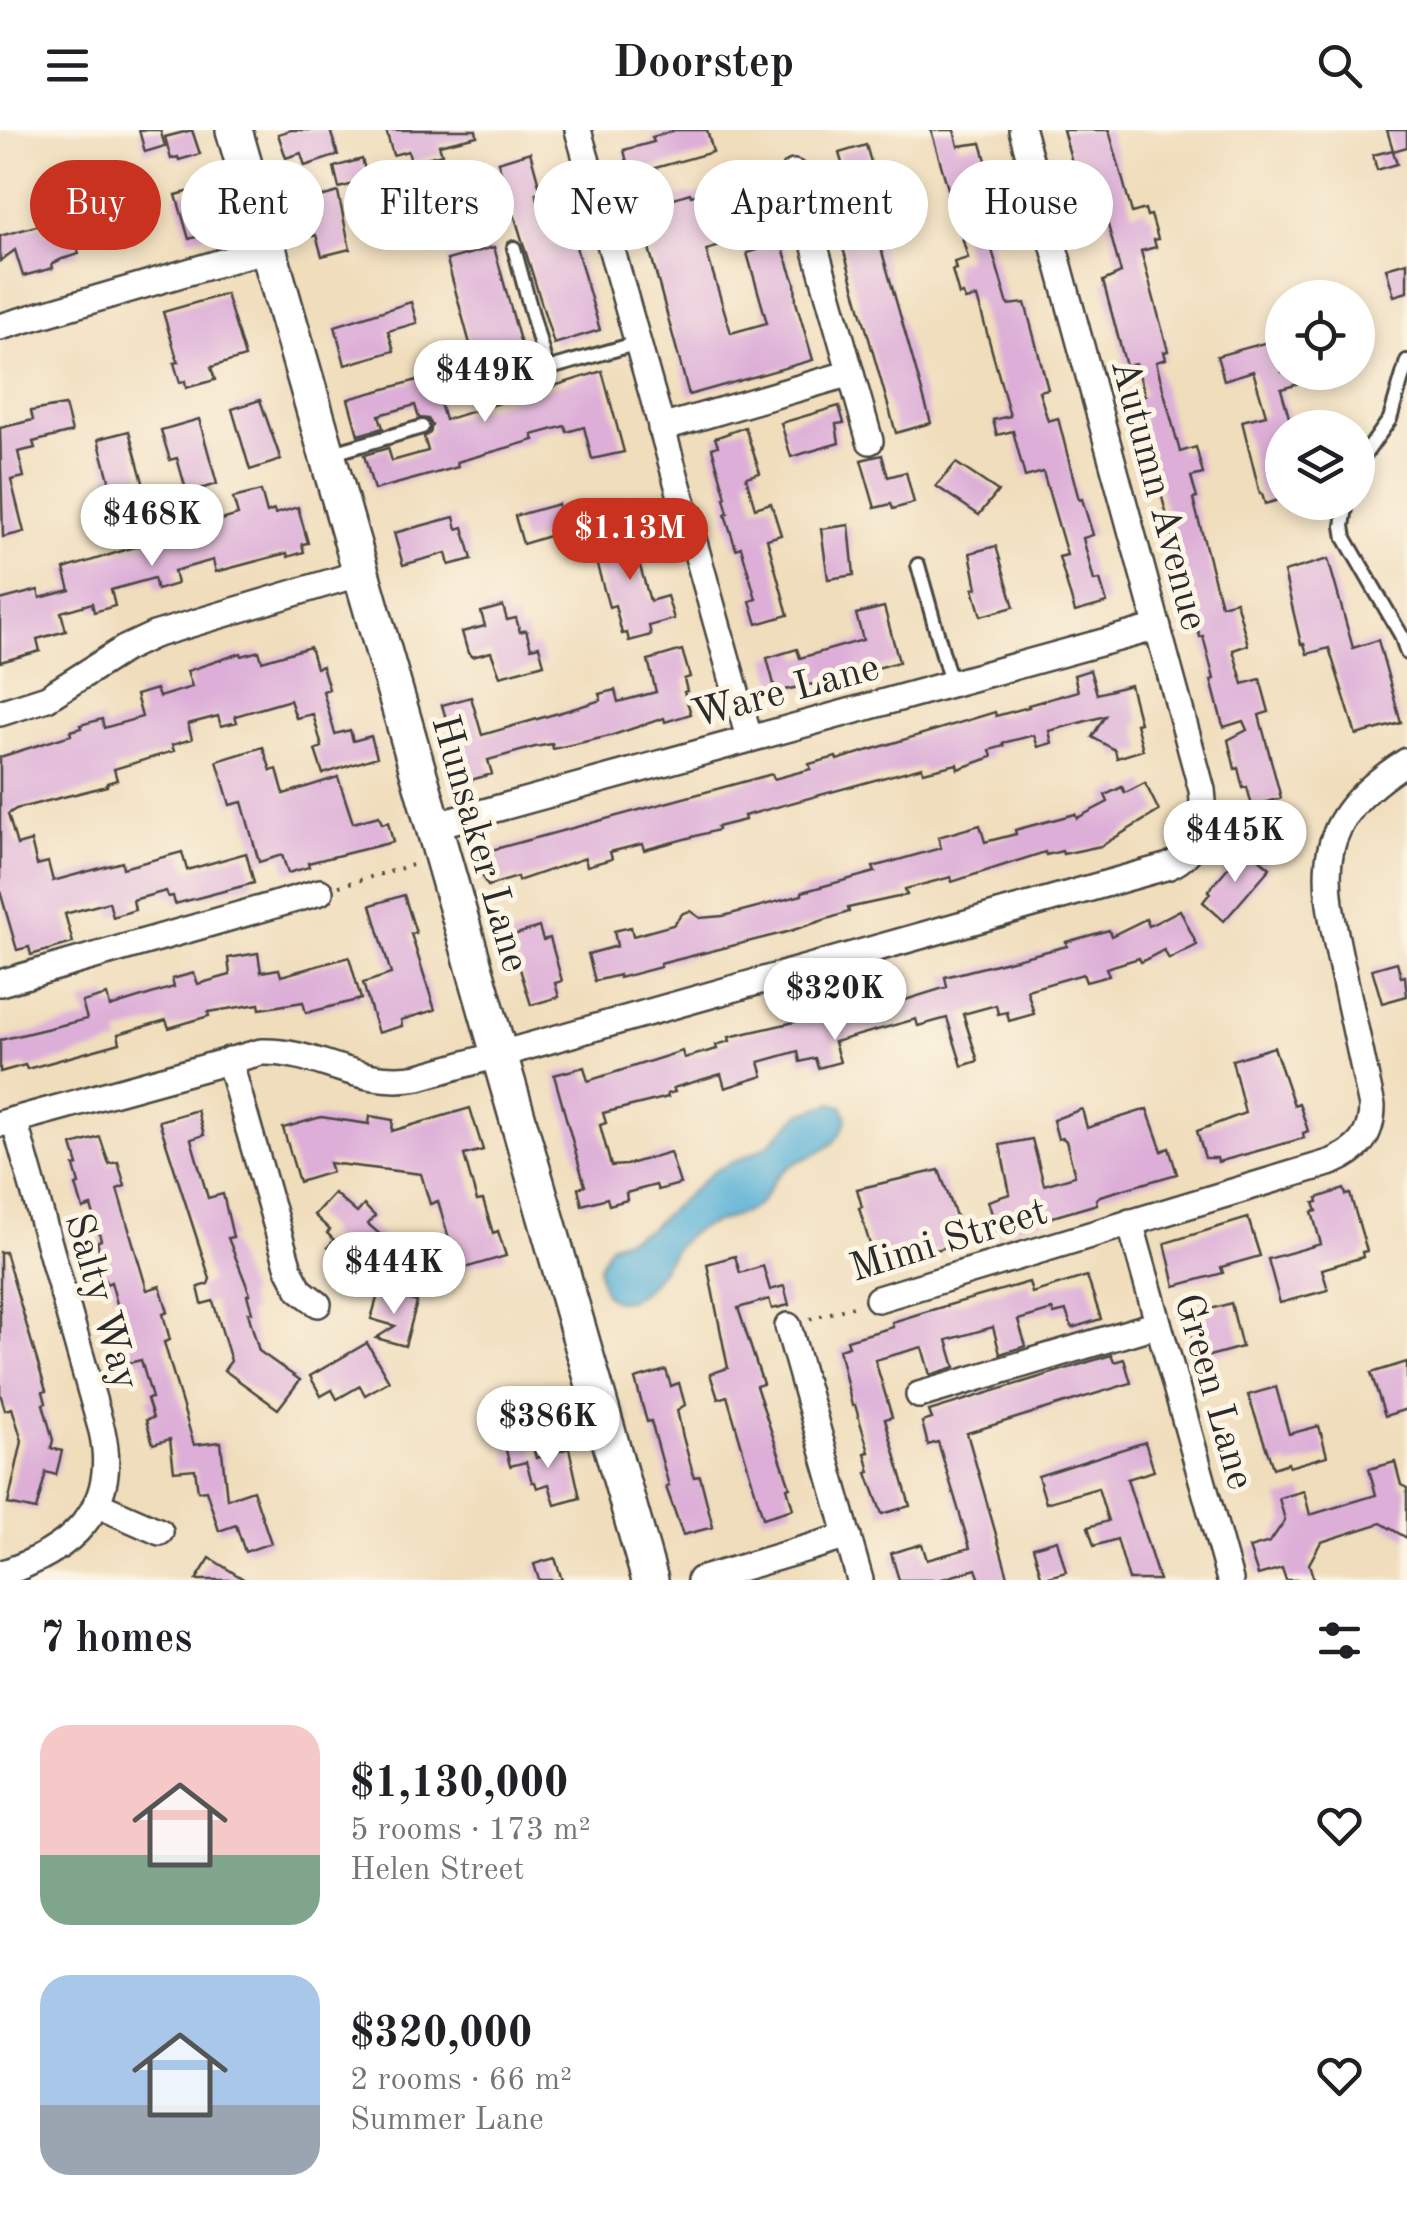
<!DOCTYPE html>
<meta charset="utf-8">
<style>
body{margin:0;font-family:"Old Standard TT",serif;background:#f6f6f6;color:#202124;height:100vh;display:flex;flex-direction:column;font-size:38px;white-space:nowrap}
*{box-sizing:border-box;margin:0}
p{font-size:32px;color:#757577}
.icon{flex:none;width:55px;height:55px;fill:none;stroke:currentColor;stroke-width:2;stroke-linecap:round;stroke-linejoin:round}
.map{position:relative;height:1450px;overflow:hidden}
.panel{display:flex;flex-direction:column;background:#fff;flex:1}
.panel>*{flex:none}
.top-card{position:absolute;left:30px;top:30px;width:1348px;height:90px;display:flex;gap:20px}
.tools{position:absolute;left:1265px;top:150px;display:grid;gap:20px}
.tools a{display:grid;place-items:center;width:110px;height:110px;border-radius:50%;background:#fff;box-shadow:0 5px 15px #0003;font-size:50px}
.price{position:absolute;translate:-50% -85px;padding:0 22px;border-radius:35px;background:#fff;color:#222;font-size:32px;line-height:65px;filter:drop-shadow(0 2px 5px #0008)}
.price::after{content:'';position:absolute;left:50%;top:60px;width:30px;height:22px;margin-left:-15px;background:inherit;clip-path:polygon(0 0,100% 0,50% 100%)}
.price.on{background:#c8321e;color:#fff}
ul{padding:0;list-style:none}
li{display:flex;align-items:center;gap:30px;height:250px;padding:0 40px}
li span{display:grid;place-items:center;flex:none;width:280px;height:200px;border-radius:30px;color:#555}
li>.icon{margin-inline-start:auto}
span .icon{width:120px;height:120px;fill:#fffc;stroke-width:1}
li b{font-size:42px}
h2{display:flex;justify-content:space-between;align-items:center;height:120px;padding:0 40px;font-size:42px}
.chip{padding:0 35px;border-radius:45px;background:#fff;box-shadow:0 5px 15px #0003;font-size:35px;line-height:90px}
.chip.on{background:#c8321e;color:#fff}
header{display:flex;justify-content:space-between;align-items:center;height:130px;padding:0 40px;background:#fff;font-size:45px;font-weight:700}
.map>svg:first-child{display:block}
.water{fill:#5ab1d7;stroke:#426e81;stroke-width:2.5}
.building{fill:#ddafd8}
.lines{fill:none;stroke-linecap:round;stroke-linejoin:round}
.lane-casing{stroke:#494641;stroke-width:18}
.street-casing{stroke:#494641;stroke-width:30}
.secondary-casing{stroke:#494641;stroke-width:40}
.path{stroke:#494641;stroke-width:4;stroke-dasharray:2.5 8;stroke-linecap:butt}
.lane{stroke:#fff;stroke-width:12}
.street{stroke:#fff;stroke-width:25}
.secondary{stroke:#fff;stroke-width:35}
.labels{text-anchor:middle;stroke-width:10;stroke-linejoin:round;paint-order:stroke}
.street-label{font-size:40px;fill:#2b2b2b;stroke:#fcf5e5}
</style>
<header><svg class="icon" aria-label="menu" viewBox="0 0 24 24"><path d="M4 6h16M4 12h16M4 18h16"/></svg>Doorstep<svg class="icon" aria-label="search" viewBox="0 0 24 24"><circle cx="10" cy="10" r="6"/><path d="M15 15l6 6"/></svg></header>
<div class="map">
<svg width="1407" height="1450" viewBox="0 0 1407 1450">
<rect width="100%" height="100%" fill="#fcf5e5"/>
<filter id="ink" filterUnits="userSpaceOnUse"><feTurbulence type="fractalNoise" baseFrequency=".01" numOctaves="2"/><feDisplacementMap in="SourceGraphic" scale="20" xChannelSelector="R" yChannelSelector="G"/><feConvolveMatrix kernelMatrix="1 2 1 2 8 2 1 2 1" color-interpolation-filters="sRGB"/></filter>
<filter id="wash" filterUnits="userSpaceOnUse"><feTurbulence type="fractalNoise" baseFrequency=".0048" numOctaves="4" result="noise"/><feDisplacementMap in="SourceGraphic" scale="40" xChannelSelector="R" yChannelSelector="G"/><feGaussianBlur stdDeviation="2.25" result="paint"/><feColorMatrix in="noise" values="0 0 0 0 0 0 0 0 0 0 0 0 0 0 0 0 0 1.4 0 .05"/><feComposite in="paint" operator="in"/></filter>
<g filter="url(#wash)">
<rect width="100%" height="100%" fill="#f0ddbc"/>
<path class="water" d="M832,973L842,976L847,988C835,1030 801,1021 778,1046C769,1055 766,1070 755,1077C736,1090 710,1090 691,1103C665,1121 655,1169 620,1171C603,1173 599,1149 599,1136L610,1115L648,1100L714,1041L766,1017L800,984Z"/>
<g id="blocks">
<g class="building">
<path d="M139,0H160L165,16L145,22Z"/>
<path d="M192,0L200,24L179,30L178,27L171,29L165,7Z"/>
<path d="M291,0H330L338,25L305,36L301,23L286,28L278,4Z"/>
<path d="M386,0H476L477,6L439,15L442,24L411,32L408,21L393,25Z"/>
<path d="M676,0H707L713,22L630,45L624,20L654,12L652,7Z"/>
<path d="M931,0H954L958,16L981,13L1005,98L988,106L1008,175L1025,173L1048,259L1039,261L1048,291L1058,288L1079,370L1082,369L1093,405L1083,408L1094,451L1100,450L1107,473L1075,482L1059,427L1067,425L1043,342L1025,347L1013,301L997,305L993,290L1010,286L977,167L965,170L963,164L959,165L952,140L956,139L954,132L968,128Z"/>
<path d="M1063,0H1109L1132,83L1145,79L1147,86L1151,85L1158,109L1154,110L1156,117L1141,121L1168,221L1164,222L1166,229L1156,232L1180,322L1196,317L1203,344L1191,347L1197,368L1193,369L1221,475L1236,471L1248,515L1233,520L1243,554L1260,549L1269,582L1259,585L1281,668L1252,676L1247,657L1243,658L1238,638L1235,639L1228,610L1247,600L1243,591L1224,597L1222,592L1211,550L1214,549L1203,506L1200,507L1135,268L1145,265L1136,234L1126,236L1103,151L1121,143L1102,73L1084,75Z"/>
<path d="M1387,0H1407V17L1393,21L1397,34L1377,40L1373,25L1393,20Z"/>
<path d="M866,15L882,70L855,77L839,23Z"/>
<path d="M530,22L541,62L536,63L548,102L570,96L600,200L554,214L498,32Z"/>
<path d="M362,29L368,50L339,58L334,37Z"/>
<path d="M741,52L756,106L706,120L731,203L767,193L747,123L781,113L795,153L796,172L813,230L689,265L639,81L641,78L690,63L691,66Z"/>
<path d="M195,60L198,70L205,68L214,102L189,109L176,65Z"/>
<path d="M338,62L350,119L322,126L316,105L313,106L307,71Z"/>
<path d="M430,70L431,74L438,72L446,98L424,104L415,74Z"/>
<path d="M51,92L43,100L44,104L72,96L79,124L62,129L52,134L53,138L23,146L15,120L0,131V106Z"/>
<path d="M874,94L931,293L896,303L839,104Z"/>
<path d="M494,117L523,222L476,236L447,130Z"/>
<path d="M1407,132V162L1394,166L1386,138Z"/>
<path d="M226,164L245,227L211,237L215,250L186,258L185,251L180,253L174,233L178,232L163,182Z"/>
<path d="M411,172L417,193L388,201L394,221L345,235L335,196Z"/>
<path d="M1282,208V242H1322L1323,247L1281,259L1292,298H1282V369L1265,374L1262,364H1260L1242,291L1266,285L1253,241L1224,250L1217,226Z"/>
<path d="M602,241L624,322L592,329L584,297L567,302L565,296L532,305L534,310L457,332L458,337L374,360L364,325L388,318L392,331L428,321L424,307L430,303L432,295L428,289L419,288L415,275L379,285L383,298L358,305L348,269L432,246L445,290Z"/>
<path d="M260,270L281,330L250,340L232,279Z"/>
<path d="M65,275L72,302L33,312L35,318L18,322L24,347L11,350L24,402L3,407L0,298L33,290L31,281Z"/>
<path d="M839,276L844,293L836,294L839,313L791,327L781,293Z"/>
<path d="M199,289L217,354L187,363L177,328L170,330L161,300Z"/>
<path d="M745,297L760,343L746,347L755,378L771,373L781,405L767,409L788,485L757,494L750,471L756,469L741,417L736,419L725,384L728,383L724,368L726,367L712,318L718,316L715,308Z"/>
<path d="M129,301L147,367L116,376L98,309Z"/>
<path d="M882,325L888,347L906,342L914,373L893,379L891,374L875,378L861,330Z"/>
<path d="M956,333L998,361L979,385L936,356Z"/>
<path d="M261,361L267,383L274,380L275,384L298,377L308,413L302,414L304,422L288,427L287,423L216,442L213,430L174,441L177,454L157,460L154,448L111,460L115,476L94,482L92,473L61,482L66,501L37,509L40,521L0,532V470L38,460L40,468L70,460L64,439L238,385L233,368Z"/>
<path d="M558,374L566,401L523,414L515,386Z"/>
<path d="M454,387L457,399L463,397L472,429L449,435L446,423L403,435L394,403Z"/>
<path d="M646,395L654,425L638,429L650,471L667,466L674,489L649,496L651,505L629,511L627,503L622,504L615,475L609,477L593,421L608,416L605,407Z"/>
<path d="M849,395L854,445L828,449L821,399Z"/>
<path d="M996,416L1014,477L981,486L973,459L977,458L970,423Z"/>
<path d="M1328,429L1353,518L1378,510L1401,593L1356,605L1329,518L1307,524L1304,514H1301L1284,442Z"/>
<path d="M503,476L507,490L516,488L520,502L526,500L531,518L539,516L544,534L500,546L491,522L472,527L468,523L462,502L485,496L481,482Z"/>
<path d="M884,477L899,532L863,542L862,537L821,548L822,552L776,562L767,528L797,519L800,528L863,510L856,484Z"/>
<path d="M310,517L316,538L322,536L329,559L323,561L335,604L350,600L353,611L371,606L377,627L323,644L315,620L322,617L313,584L296,588L290,570L235,586L237,592L221,596L218,586L188,594L192,609L172,615L174,621L114,639L117,650L107,653V656L16,679L8,684L17,715L31,711L37,735L48,732L53,751L122,732L123,738L182,722L187,740L246,723L254,753L175,774L173,766L168,767L166,761L133,770L135,780L113,787L109,772L65,784L73,813L31,825L29,817L17,820L0,761V627L71,605L70,601L81,598L80,595L102,589L104,598L142,587L136,565L156,559L159,567L192,557L187,541L241,523L242,526L259,521L262,531Z"/>
<path d="M682,520L690,547L684,549L687,561L684,562L691,584L665,592L664,588L610,606L553,619L552,614L535,617L488,630L492,644L464,652L442,575L471,567L482,605L579,577L601,570L599,564L615,560L618,572L656,562L648,530Z"/>
<path d="M1090,540L1097,564L1130,555L1140,593L1136,594L1143,620L1117,628L1115,620L1092,607L1105,586L1049,601L1052,613L1038,617L1034,605L1003,613L1004,616L990,620L992,627L958,639L957,634L923,642L922,637L744,686L745,690L717,697L718,700L644,720L642,714L610,722L612,729L587,736L585,728L518,751L517,747L488,756L484,750L477,724L772,644L774,649L811,639L809,634L836,627L837,630L995,582L996,586L1029,577L1028,575L1078,561L1074,545Z"/>
<path d="M263,617L271,641L277,639L284,664L338,647L353,693L379,686L382,694L388,692L393,712L308,733L309,737L288,743L282,725L259,732L242,672L230,675L217,631Z"/>
<path d="M1145,653L1159,681L1101,716L1063,724L1062,721L1046,725L1045,722L952,752L951,747L905,759L907,765L848,778L849,782L787,802L660,834L661,837L619,848V845L595,851L588,824L617,816L614,801L631,797L633,806L673,795L683,783L690,781L700,788L723,786L802,765V762L875,742L873,737L941,718L938,707L980,695L985,712L1016,704L1015,700L1075,684L1077,688L1108,672L1105,665L1122,657L1125,663Z"/>
<path d="M1251,722L1270,738L1224,791L1203,772L1210,763L1208,761L1230,735L1232,737L1237,731L1240,734Z"/>
<path d="M404,765L416,803L411,804L435,880L401,890L402,896L378,903L363,853L391,844L371,775Z"/>
<path d="M1180,780L1197,815L1169,829L1164,820L1141,832L1139,828L1106,838L1109,846L1086,852L1083,844L1027,860L1034,884L1009,891L1007,882L998,884L996,875L963,884L978,931L962,936L947,888L918,896L916,889L834,912L840,932L818,938L815,928L800,932L798,921L759,932L763,946L725,958L721,944L673,958L675,962L667,964L668,967L603,983L606,993L600,995L611,1036L626,1035L670,1022L680,1054L658,1060L656,1055L626,1063L627,1070L609,1075L607,1068L582,1075L578,1058L585,1056L554,945L584,937L588,951L682,921L684,928L717,919L716,915L730,911L729,907L825,885L896,862L899,872L947,857L945,847L1067,816L1066,812L1109,800L1111,806L1146,789L1149,796Z"/>
<path d="M539,797L543,810L550,808L562,851L555,853L559,867L531,875L510,806Z"/>
<path d="M258,823L261,842L279,839L281,846L349,827L361,869L306,883L303,872L260,879L259,874L208,882L209,886L169,898L166,890L118,904L120,913L27,939L25,935L0,942V910L87,889L82,872L107,865L110,877L174,857L172,849L194,843L198,854L230,845L228,828Z"/>
<path d="M1397,832L1401,847L1405,846L1407,866L1382,873L1372,839Z"/>
<path d="M1274,917L1294,975L1299,973L1308,1001L1303,1003L1304,1008L1218,1032L1217,1028H1205L1197,1001L1245,983L1232,930Z"/>
<path d="M470,978L483,1020L464,1025L477,1071L483,1070L493,1103L498,1101L506,1126L458,1140L438,1071L430,1074L421,1044L329,1033L332,1042L299,1052L283,998L321,987L369,994L370,986L393,990L392,1001Z"/>
<path d="M1082,979L1087,998L1147,979L1162,1021L1169,1018L1177,1044L1100,1066L1096,1069L1097,1074L998,1103L988,1071L1010,1064L1000,1015L1032,1009L1044,1055L1075,1046L1066,1011L1063,1008L1058,1009L1053,990Z"/>
<path d="M197,980L204,1005L191,1009L208,1068L223,1064L233,1107L228,1108L250,1164L247,1165L252,1182L248,1183L259,1221L300,1250L278,1279L224,1240L231,1231L213,1171L202,1174L198,1157L208,1154L210,1149L159,991Z"/>
<path d="M100,1007L109,1034L118,1032L125,1056L117,1059L147,1160L160,1156L168,1182L163,1184L170,1210L164,1212L194,1315L221,1312L227,1369L253,1360L271,1413L245,1422L236,1395L219,1401L206,1360L198,1361L195,1339L174,1341L170,1309L153,1314L146,1290L153,1288L147,1269L152,1268L141,1230L129,1233L122,1210L120,1193L122,1192L111,1152L106,1154L99,1130L102,1129L97,1112L101,1110L91,1076L83,1079L76,1055L79,1054L74,1036L78,1035L72,1015Z"/>
<path d="M939,1040L963,1105L951,1108L950,1116L887,1134L884,1125L874,1128L859,1078L862,1077L857,1059Z"/>
<path d="M1344,1059L1346,1065L1350,1064L1367,1121L1362,1122L1363,1127L1322,1139L1328,1160L1280,1173L1268,1129L1321,1114L1312,1082L1317,1081L1314,1073L1318,1072L1317,1068Z"/>
<path d="M334,1063L357,1083L364,1075L375,1086L368,1094L382,1106L374,1115L393,1142L387,1146L390,1150L375,1161L360,1141L365,1138L345,1119L338,1126L328,1117L334,1110L327,1103L330,1100L314,1085Z"/>
<path d="M1248,1088L1260,1126L1221,1137L1223,1143L1175,1156L1165,1113Z"/>
<path d="M0,1122H5L46,1261L43,1262L46,1273L43,1274L53,1310L51,1318L62,1321L56,1345L46,1342L36,1380L8,1374L22,1311L12,1278L5,1280L0,1263Z"/>
<path d="M735,1126L740,1143L763,1136L770,1160L784,1156L789,1175L772,1179L769,1169L738,1178L763,1254L756,1256L790,1357L787,1358L793,1379L763,1388L727,1266L718,1269L710,1244L728,1238L707,1134Z"/>
<path d="M1087,1146L1101,1189L1072,1198L1066,1181L1054,1184L1052,1180L1018,1190L1026,1216L1000,1224L993,1197L947,1210L955,1237L930,1245L922,1217L875,1230L892,1287L885,1289L910,1376L882,1384L867,1343L870,1342L865,1323L869,1322L855,1275L852,1276L839,1219L849,1216L847,1210L893,1197L892,1192L928,1181L1029,1152L1032,1163Z"/>
<path d="M379,1161L417,1172L405,1216L376,1208L395,1196L371,1189Z"/>
<path d="M1231,1173L1242,1217L1198,1229L1184,1187Z"/>
<path d="M367,1213L389,1251L365,1265L360,1256L337,1269L332,1260L321,1266L310,1246Z"/>
<path d="M1111,1225L1114,1232L1124,1229L1131,1253L967,1303L1009,1450H980L976,1439L939,1450H899L891,1423L922,1414L927,1430L970,1418L938,1312L928,1315L922,1292L932,1289L929,1281Z"/>
<path d="M1407,1232V1279L1385,1286L1371,1243Z"/>
<path d="M666,1240L671,1256L679,1253L685,1275L677,1280L683,1307L694,1347L700,1346L713,1397L683,1405L666,1357L669,1356L651,1291L647,1292L635,1249Z"/>
<path d="M1276,1257L1289,1304L1319,1296L1327,1326L1289,1337L1288,1333L1273,1338L1248,1265Z"/>
<path d="M531,1310L536,1328L569,1318L580,1368L555,1375L549,1354L537,1358L535,1352H532L526,1332L510,1336L506,1320Z"/>
<path d="M1145,1312L1154,1341L1127,1349L1159,1450H1129L1117,1409L1094,1416L1088,1397L1108,1391L1098,1358L1046,1373L1038,1346Z"/>
<path d="M1395,1332L1401,1355L1407,1358V1408L1381,1393L1321,1412L1309,1434L1314,1450H1286L1282,1438L1258,1445L1249,1418L1270,1412L1285,1390L1279,1368L1304,1361L1310,1385L1376,1365L1369,1339Z"/>
<path d="M1057,1410L1066,1442L1042,1449L1033,1417Z"/>
<path d="M210,1428L245,1450H196Z"/>
<path d="M555,1428L562,1450H539L534,1434Z"/>
</g>
</g>
</g>
<g filter="url(#ink)">
<use href="#blocks" fill-opacity="0" stroke="#494641" stroke-width="2.5"/>
<g class="lines">
<defs>
<g id="lane">
<path d="M514,118L547,239"/>
<path d="M473,260L638,213"/>
<path d="M330,324L422,297"/>
<path d="M1358,334L1390,289L1407,231"/>
<path d="M1347,372L1343,396L1345,408L1401,505L1407,523"/>
<path d="M918,435L951,553"/>
</g>
<g id="street">
<path d="M578,0L749,608"/>
<path d="M794,43L870,311"/>
<path d="M0,197L270,118"/>
<path d="M661,298L851,243"/>
<path d="M0,583L47,568L124,519L154,505L361,443"/>
<path d="M433,696L1158,497"/>
<path d="M0,853L320,762"/>
<path d="M229,930L289,1139L300,1160L318,1174"/>
<path d="M0,994L261,922C319,920 356,958 419,947L1169,736C1199,723 1206,690 1202,660L1022,0"/>
<path d="M1130,1092L1230,1450"/>
<path d="M878,1169L1332,1032C1358,1021 1372,1006 1372,976C1362,931 1353,887 1343,842C1321,740 1310,693 1407,631"/>
<path d="M788,1196L860,1450"/>
<path d="M919,1265L1158,1194"/>
<path d="M96,1374L160,1402"/>
<path d="M0,1444C69,1422 120,1380 102,1301L14,990"/>
<path d="M700,1450L848,1406"/>
</g>
<path id="secondary" d="M234,0L650,1450"/>
</defs>
<use href="#lane" class="lane-casing"/>
<use href="#street" class="street-casing"/>
<use href="#secondary" class="secondary-casing"/>
<g class="path">
<path d="M339,756L416,734"/>
<path d="M810,1189L859,1175"/>
</g>
<use href="#lane" class="lane"/>
<use href="#street" class="street"/>
<use href="#secondary" class="secondary"/>
</g>
</g>
<g class="labels">
<g class="street-label">
<text transform="translate(1161 364) rotate(75)" y="14">Autumn Avenue</text>
<text transform="translate(785 559) rotate(-15)" y="14">Ware Lane</text>
<text transform="translate(482 713) rotate(74)" y="14">Hunsaker Lane</text>
<text transform="translate(948 1108) rotate(-17)" y="14">Mimi Street</text>
<text transform="translate(104 1171) rotate(74)" y="14">Salty Way</text>
<text transform="translate(1216 1261) rotate(74)" y="14">Green Lane</text>
</g>
</g>
</svg>
<div class="tools">
<a><svg class="icon" aria-label="locate" viewBox="0 0 24 24"><circle cx="12" cy="12" r="6"/><path d="M12 2v4M12 18v4M2 12h4M18 12h4"/></svg></a>
<a><svg class="icon" aria-label="layers" viewBox="0 0 24 24"><path d="M12 4l9 5-9 5-9-5zM3 14l9 5 9-5"/></svg></a>
</div>
<b class="price" style="left:485px;top:295px">$449K</b>
<b class="price" style="left:152px;top:439px">$468K</b>
<b class="price on" style="left:630px;top:453px">$1.13M</b>
<b class="price" style="left:1235px;top:755px">$445K</b>
<b class="price" style="left:835px;top:913px">$320K</b>
<b class="price" style="left:394px;top:1187px">$444K</b>
<b class="price" style="left:548px;top:1341px">$386K</b>
<div class="top-card">
<a class="chip on">Buy</a>
<a class="chip">Rent</a>
<a class="chip">Filters</a>
<a class="chip">New</a>
<a class="chip">Apartment</a>
<a class="chip">House</a>
</div>
</div>
<section class="panel">
<h2>7 homes<svg class="icon" aria-label="filters" viewBox="0 0 24 24"><path d="M4 7h16M4 17h16"/><circle cx="9" cy="7" r="2"/><circle cx="15" cy="17" r="2"/></svg></h2>
<ul>
<li><span style="background:linear-gradient(#f6c9c9 65%,#7fa58c 0)"><svg class="icon" aria-label="home" viewBox="0 0 24 24"><path d="M3 11l9-7 9 7M6 9v11h12V9"/></svg></span><div><b>$1,130,000</b><p>5 rooms · 173 m²</p><p>Helen Street</p></div><svg class="icon" aria-label="heart" viewBox="0 0 24 24"><path d="M12 20l-8-8c-3-5 5-10 8-4 3-6 11-1 8 4z"/></svg></li>
<li><span style="background:linear-gradient(#a9c7e8 65%,#9aa5b1 0)"><svg class="icon" aria-label="home" viewBox="0 0 24 24"><path d="M3 11l9-7 9 7M6 9v11h12V9"/></svg></span><div><b>$320,000</b><p>2 rooms · 66 m²</p><p>Summer Lane</p></div><svg class="icon" aria-label="heart" viewBox="0 0 24 24"><path d="M12 20l-8-8c-3-5 5-10 8-4 3-6 11-1 8 4z"/></svg></li>
</ul>
</section>
